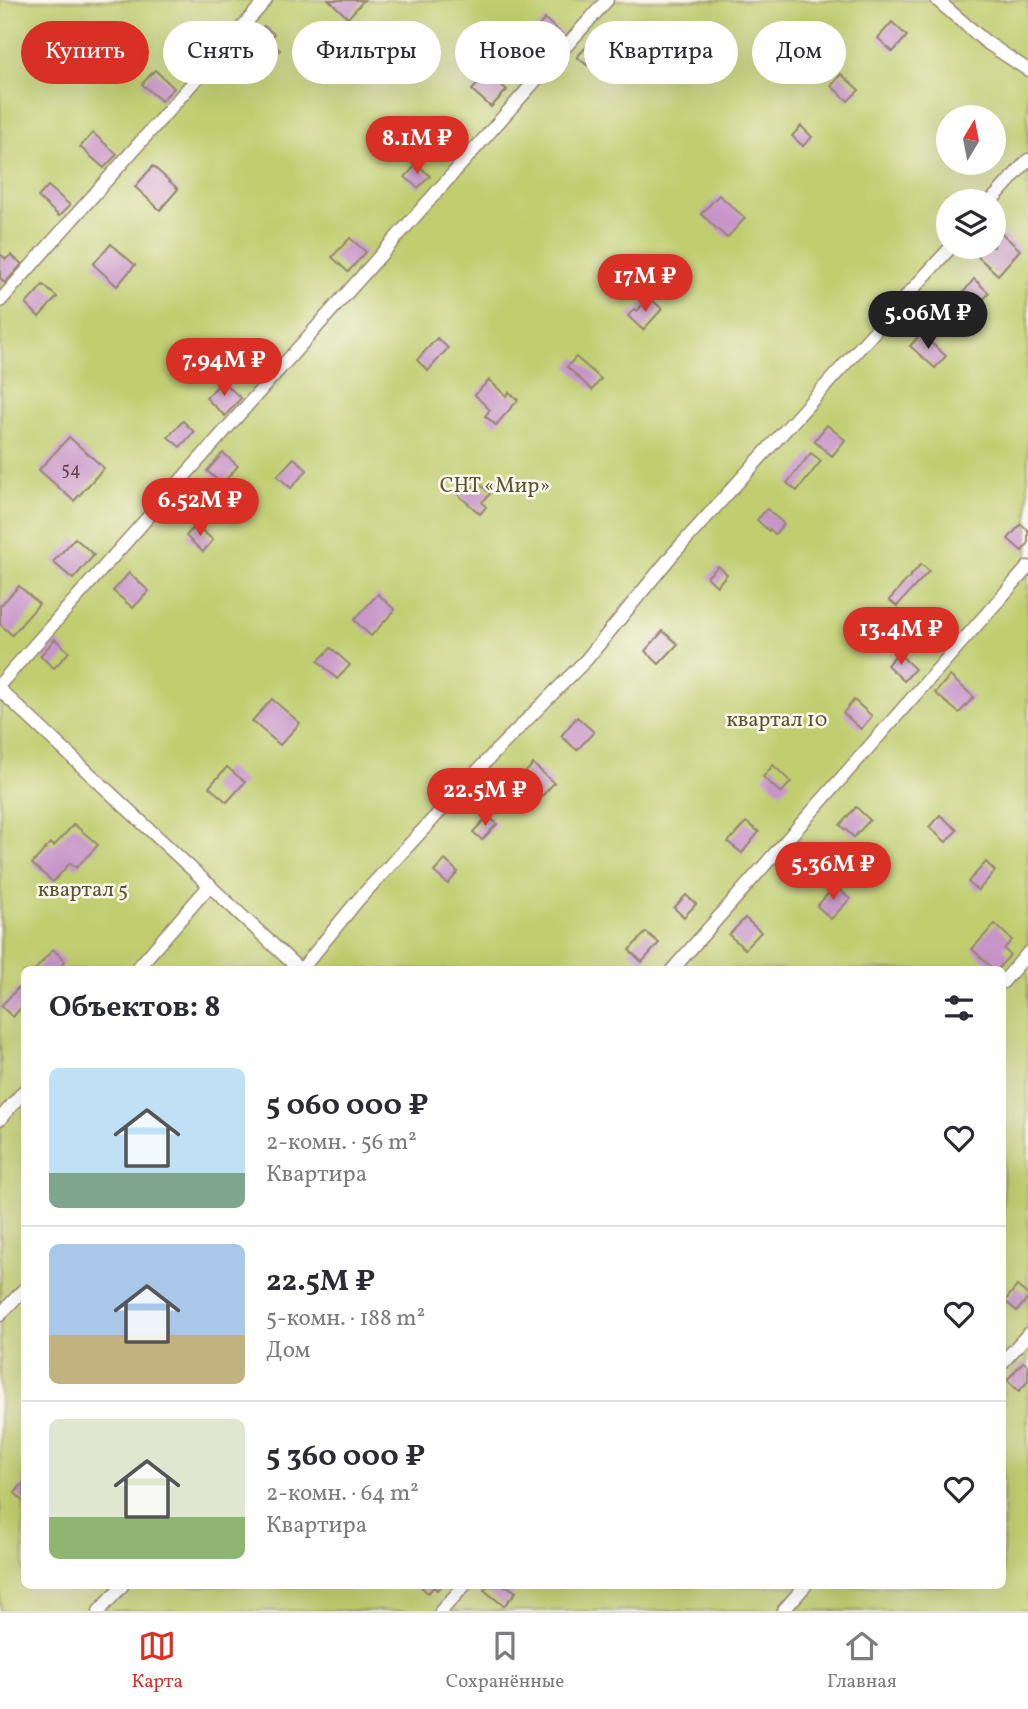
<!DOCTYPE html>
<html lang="ru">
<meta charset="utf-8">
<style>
body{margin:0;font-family:Vollkorn,serif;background:#f2f2f3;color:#2b2b33;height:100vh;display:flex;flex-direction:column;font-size:26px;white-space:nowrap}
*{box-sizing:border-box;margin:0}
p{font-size:23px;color:#7c7c81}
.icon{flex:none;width:38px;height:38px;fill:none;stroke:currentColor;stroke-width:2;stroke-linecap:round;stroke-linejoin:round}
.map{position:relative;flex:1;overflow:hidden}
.panel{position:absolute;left:21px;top:966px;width:985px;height:623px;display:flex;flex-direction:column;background:#fff;border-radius:10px;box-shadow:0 7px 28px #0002}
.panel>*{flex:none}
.top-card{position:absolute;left:21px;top:21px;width:987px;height:63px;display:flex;gap:14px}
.needle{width:46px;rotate:10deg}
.buttons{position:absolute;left:936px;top:105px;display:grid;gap:14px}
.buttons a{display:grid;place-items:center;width:70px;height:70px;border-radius:50%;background:#fff;box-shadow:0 7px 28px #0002;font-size:35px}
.price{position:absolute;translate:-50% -60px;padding:0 16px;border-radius:24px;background:#d93025;color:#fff;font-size:23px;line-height:46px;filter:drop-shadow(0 2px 4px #0008)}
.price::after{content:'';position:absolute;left:50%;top:42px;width:21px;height:16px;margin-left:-10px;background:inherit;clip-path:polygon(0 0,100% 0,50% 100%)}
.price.current{background:#222;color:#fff}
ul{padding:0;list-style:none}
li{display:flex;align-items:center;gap:21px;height:175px;padding:0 28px}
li+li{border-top:2px solid #e1e1e2}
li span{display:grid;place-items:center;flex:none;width:196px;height:140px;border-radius:10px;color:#555}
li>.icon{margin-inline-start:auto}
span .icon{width:84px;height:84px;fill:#fffc;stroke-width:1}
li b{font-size:30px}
h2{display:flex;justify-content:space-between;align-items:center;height:84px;padding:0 28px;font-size:30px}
.tag{padding:0 24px;border-radius:32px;background:#fff;box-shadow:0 7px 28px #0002;font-size:24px;line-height:63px}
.tag.current{background:#d93025;color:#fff}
.dock{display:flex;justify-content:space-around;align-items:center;height:98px;border-top:2px solid #e1e1e2;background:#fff;font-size:19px;color:#7c7c81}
.dock a{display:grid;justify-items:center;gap:4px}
.dock .current{color:#d93025}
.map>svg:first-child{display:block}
.green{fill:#c0ce70;stroke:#7e7c47;stroke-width:2;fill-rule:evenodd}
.building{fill:#c895c9}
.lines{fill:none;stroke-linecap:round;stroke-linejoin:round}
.service-casing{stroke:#968773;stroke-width:15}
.service{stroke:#fff;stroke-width:12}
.labels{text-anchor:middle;stroke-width:5;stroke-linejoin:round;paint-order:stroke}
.number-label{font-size:18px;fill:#5e4549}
.park-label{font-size:21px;fill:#5c5332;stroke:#fbf7ec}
</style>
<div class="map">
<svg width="1028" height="1611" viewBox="0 0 1028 1611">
<rect width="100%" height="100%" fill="#fbf7ec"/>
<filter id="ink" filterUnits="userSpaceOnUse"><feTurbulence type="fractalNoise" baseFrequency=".0143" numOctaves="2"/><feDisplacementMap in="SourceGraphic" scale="14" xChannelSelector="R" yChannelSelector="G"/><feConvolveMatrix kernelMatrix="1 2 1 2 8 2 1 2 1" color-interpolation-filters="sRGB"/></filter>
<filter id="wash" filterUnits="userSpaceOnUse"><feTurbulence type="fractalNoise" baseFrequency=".00686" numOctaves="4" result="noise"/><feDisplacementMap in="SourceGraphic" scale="28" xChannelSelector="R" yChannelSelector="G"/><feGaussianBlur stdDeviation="1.57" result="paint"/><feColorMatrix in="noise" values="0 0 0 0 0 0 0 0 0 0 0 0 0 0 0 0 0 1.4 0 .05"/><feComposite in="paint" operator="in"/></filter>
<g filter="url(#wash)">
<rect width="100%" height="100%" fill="#f1e4c8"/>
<path class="green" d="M0,0H1028V1611H0ZM948,117H994V163H948ZM948,201H994V247H948ZM24,970H1003V1586H24Z"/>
<g id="blocks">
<g class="building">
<path d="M329,0H364L348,18Z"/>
<path d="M545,19L562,34L547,50L531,35Z"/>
<path d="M892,22L907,36L893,52L878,38Z"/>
<path d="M264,26L274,34L269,40L280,50L269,61L249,43Z"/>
<path d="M590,43L599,51L587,65L577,57Z"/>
<path d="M155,70L174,88L161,101L142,84Z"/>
<path d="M488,73L507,90L491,107L472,90Z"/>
<path d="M841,74L859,90L848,101L831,86Z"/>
<path d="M801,126L812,137L803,146L792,136Z"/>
<path d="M93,133L117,154L104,168L80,147Z"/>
<path d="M417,164L430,176L418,188L405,177Z"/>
<path d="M153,166L178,189L160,210L135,187Z"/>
<path d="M48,186L70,205L59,216L38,197Z"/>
<path d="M719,195L745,218L727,238L701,214Z"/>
<path d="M999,231L1020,250L998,275L977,256L985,247H994V236Z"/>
<path d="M350,238L366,252L348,272L332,257Z"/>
<path d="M111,244L135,265L117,286L93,264Z"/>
<path d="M0,254L6,259L11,255L22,264L5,283L0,278Z"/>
<path d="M974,279L989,293L977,307L962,294Z"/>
<path d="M43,285L57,297L39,317L26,304Z"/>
<path d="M649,297L662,309L643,330L628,316L634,309L637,311Z"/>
<path d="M921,334L946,356L935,368L910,346Z"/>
<path d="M437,338L448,348L428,371L417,360Z"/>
<path d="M576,357L601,379L592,390L567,367Z"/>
<path d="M489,380L506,396L509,392L518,400L496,425L485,416L490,410L475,395Z"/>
<path d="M222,381L241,398L225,416L206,398Z"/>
<path d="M183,421L194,432L180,447L168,437Z"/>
<path d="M827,425L845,440L832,456L814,441Z"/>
<path d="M69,437L104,468L74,501L39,470Z"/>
<path d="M223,453L238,466L222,484L207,471Z"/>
<path d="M811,453L821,461L797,491L787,483Z"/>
<path d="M294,458L307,470L291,488L277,476Z"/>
<path d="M478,482L490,494L482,502L486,507L480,514L455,492L462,485L470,491Z"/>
<path d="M767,509L784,524L775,534L770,529L769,531L757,520Z"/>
<path d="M1021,524L1028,530V544L1022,551L1008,539Z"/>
<path d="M196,525L213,540L203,552L186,536Z"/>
<path d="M75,538L94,555L73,579L53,562Z"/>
<path d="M921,564L929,571L897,606L889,600Z"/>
<path d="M718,566L727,574L717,586L707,577Z"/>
<path d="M129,573L149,591L133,608L113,591Z"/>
<path d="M19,586L39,604L12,635L0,624V606Z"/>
<path d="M378,594L395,610L371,636L354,620Z"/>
<path d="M663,631L678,644L659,664L645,651Z"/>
<path d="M55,639L69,652L54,668L40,656Z"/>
<path d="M331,648L350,665L337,679L318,661Z"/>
<path d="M898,653L915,669L904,681L887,665Z"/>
<path d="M950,676L974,697L959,713L935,693Z"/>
<path d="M272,699L300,723L280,745L252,721Z"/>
<path d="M854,700L872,716L861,729L843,713Z"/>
<path d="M577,717L594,732L577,750L561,736Z"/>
<path d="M533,764L554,783L530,809L509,791Z"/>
<path d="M773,765L791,782L781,793L763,777Z"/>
<path d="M227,767L245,782L227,802L209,787Z"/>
<path d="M856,807L870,820L854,837L840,825Z"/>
<path d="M940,815L957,830L946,842L929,827Z"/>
<path d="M488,816L497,824L482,840L473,832Z"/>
<path d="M746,822L759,832L742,853L728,842Z"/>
<path d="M74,824L98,845L76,868L70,863L53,882L32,864L50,843L54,846Z"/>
<path d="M445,860L458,872L448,884L434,872Z"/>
<path d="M986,862L995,871L978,891L968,882Z"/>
<path d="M835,886L850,899L831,919L817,906Z"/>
<path d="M686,895L696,904L684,917L674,908Z"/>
<path d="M745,918L761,932L745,949L729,935Z"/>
<path d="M995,924L1012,940L1004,949L1010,955L997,970H994L972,949Z"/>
<path d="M646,932L659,943L642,962L629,950Z"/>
<path d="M53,949L65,961L58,970H35Z"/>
<path d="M18,988L24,994V1004L13,1017L1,1006Z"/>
<path d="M1017,1286L1028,1295V1298L1017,1311L1005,1301Z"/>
<path d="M1023,1362L1028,1365V1381L1019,1391L1007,1380Z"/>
<path d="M24,1482V1502L15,1493Z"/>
<path d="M420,1586H442L437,1590L434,1587L428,1593Z"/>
<path d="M488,1586H507L516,1592L504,1606L484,1590Z"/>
</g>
</g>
</g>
<g filter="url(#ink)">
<use href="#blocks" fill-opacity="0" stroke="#968773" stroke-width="2"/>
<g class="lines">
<defs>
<g id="service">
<path d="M937,0L986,42L1028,70"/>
<path d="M991,201L1028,160"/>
<path d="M0,301L266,0"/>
<path d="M0,684L607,0"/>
<path d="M0,690L300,970"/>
<path d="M136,970L210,885"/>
<path d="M301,970L358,900L494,753L586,660L673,554L951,247"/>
<path d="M672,970L1028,567"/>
<path d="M1003,982L1028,953"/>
<path d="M0,1119L24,1091"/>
<path d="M0,1315L24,1289"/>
<path d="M1003,1362L1028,1334"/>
<path d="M99,1611L122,1586"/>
<path d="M441,1611L464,1586"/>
<path d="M783,1611L805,1586"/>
</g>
</defs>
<use href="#service" class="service-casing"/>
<use href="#service" class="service"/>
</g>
</g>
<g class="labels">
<g class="number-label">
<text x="71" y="475">54</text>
</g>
<g class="park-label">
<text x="495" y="492">СНТ «Мир»</text>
<text x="777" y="726">квартал 10</text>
<text x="83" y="896">квартал 5</text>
</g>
</g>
</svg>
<div class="buttons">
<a><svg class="needle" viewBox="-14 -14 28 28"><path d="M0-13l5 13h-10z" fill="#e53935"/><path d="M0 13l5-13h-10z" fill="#7c7c81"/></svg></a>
<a><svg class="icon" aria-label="layers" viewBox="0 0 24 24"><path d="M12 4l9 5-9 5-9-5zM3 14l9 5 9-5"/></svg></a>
</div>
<b class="price" style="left:417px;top:176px">8.1M ₽</b>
<b class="price" style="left:645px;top:314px">17M ₽</b>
<b class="price current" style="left:928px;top:351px">5.06M ₽</b>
<b class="price" style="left:224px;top:398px">7.94M ₽</b>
<b class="price" style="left:200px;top:538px">6.52M ₽</b>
<b class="price" style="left:901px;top:667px">13.4M ₽</b>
<b class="price" style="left:485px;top:828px">22.5M ₽</b>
<b class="price" style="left:833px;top:902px">5.36M ₽</b>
<div class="top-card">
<a class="tag current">Купить</a>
<a class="tag">Снять</a>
<a class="tag">Фильтры</a>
<a class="tag">Новое</a>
<a class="tag">Квартира</a>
<a class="tag">Дом</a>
</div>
<section class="panel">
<h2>Объектов: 8<svg class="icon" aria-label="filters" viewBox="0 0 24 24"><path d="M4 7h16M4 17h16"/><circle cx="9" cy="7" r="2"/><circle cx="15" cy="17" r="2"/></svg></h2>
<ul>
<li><span style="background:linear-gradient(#bfe0f5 75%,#7fa58c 0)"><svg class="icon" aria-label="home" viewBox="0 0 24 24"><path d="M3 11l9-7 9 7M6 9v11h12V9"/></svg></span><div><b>5 060 000 ₽</b><p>2-комн. · 56 m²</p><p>Квартира</p></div><svg class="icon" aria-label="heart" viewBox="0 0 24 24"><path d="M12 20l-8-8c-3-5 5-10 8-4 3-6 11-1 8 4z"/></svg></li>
<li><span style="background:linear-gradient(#a9c7e8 65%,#c2b280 0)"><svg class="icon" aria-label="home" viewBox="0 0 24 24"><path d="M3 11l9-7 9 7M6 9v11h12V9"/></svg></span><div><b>22.5M ₽</b><p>5-комн. · 188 m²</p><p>Дом</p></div><svg class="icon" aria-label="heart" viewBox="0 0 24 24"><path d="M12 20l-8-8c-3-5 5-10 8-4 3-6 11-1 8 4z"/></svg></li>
<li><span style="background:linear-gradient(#dfe7d0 70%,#8fb573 0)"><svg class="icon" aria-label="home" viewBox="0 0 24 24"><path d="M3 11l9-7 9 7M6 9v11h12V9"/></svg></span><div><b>5 360 000 ₽</b><p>2-комн. · 64 m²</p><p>Квартира</p></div><svg class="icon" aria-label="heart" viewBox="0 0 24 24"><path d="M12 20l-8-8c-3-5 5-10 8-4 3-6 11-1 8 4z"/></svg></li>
</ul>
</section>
</div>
<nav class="dock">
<a class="current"><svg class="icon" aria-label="map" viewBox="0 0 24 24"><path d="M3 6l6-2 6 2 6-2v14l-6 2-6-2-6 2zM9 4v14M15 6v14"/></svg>Карта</a>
<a><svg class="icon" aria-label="saved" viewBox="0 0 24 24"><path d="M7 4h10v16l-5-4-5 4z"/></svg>Сохранённые</a>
<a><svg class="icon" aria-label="home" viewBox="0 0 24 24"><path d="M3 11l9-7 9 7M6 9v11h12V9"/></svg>Главная</a>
</nav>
